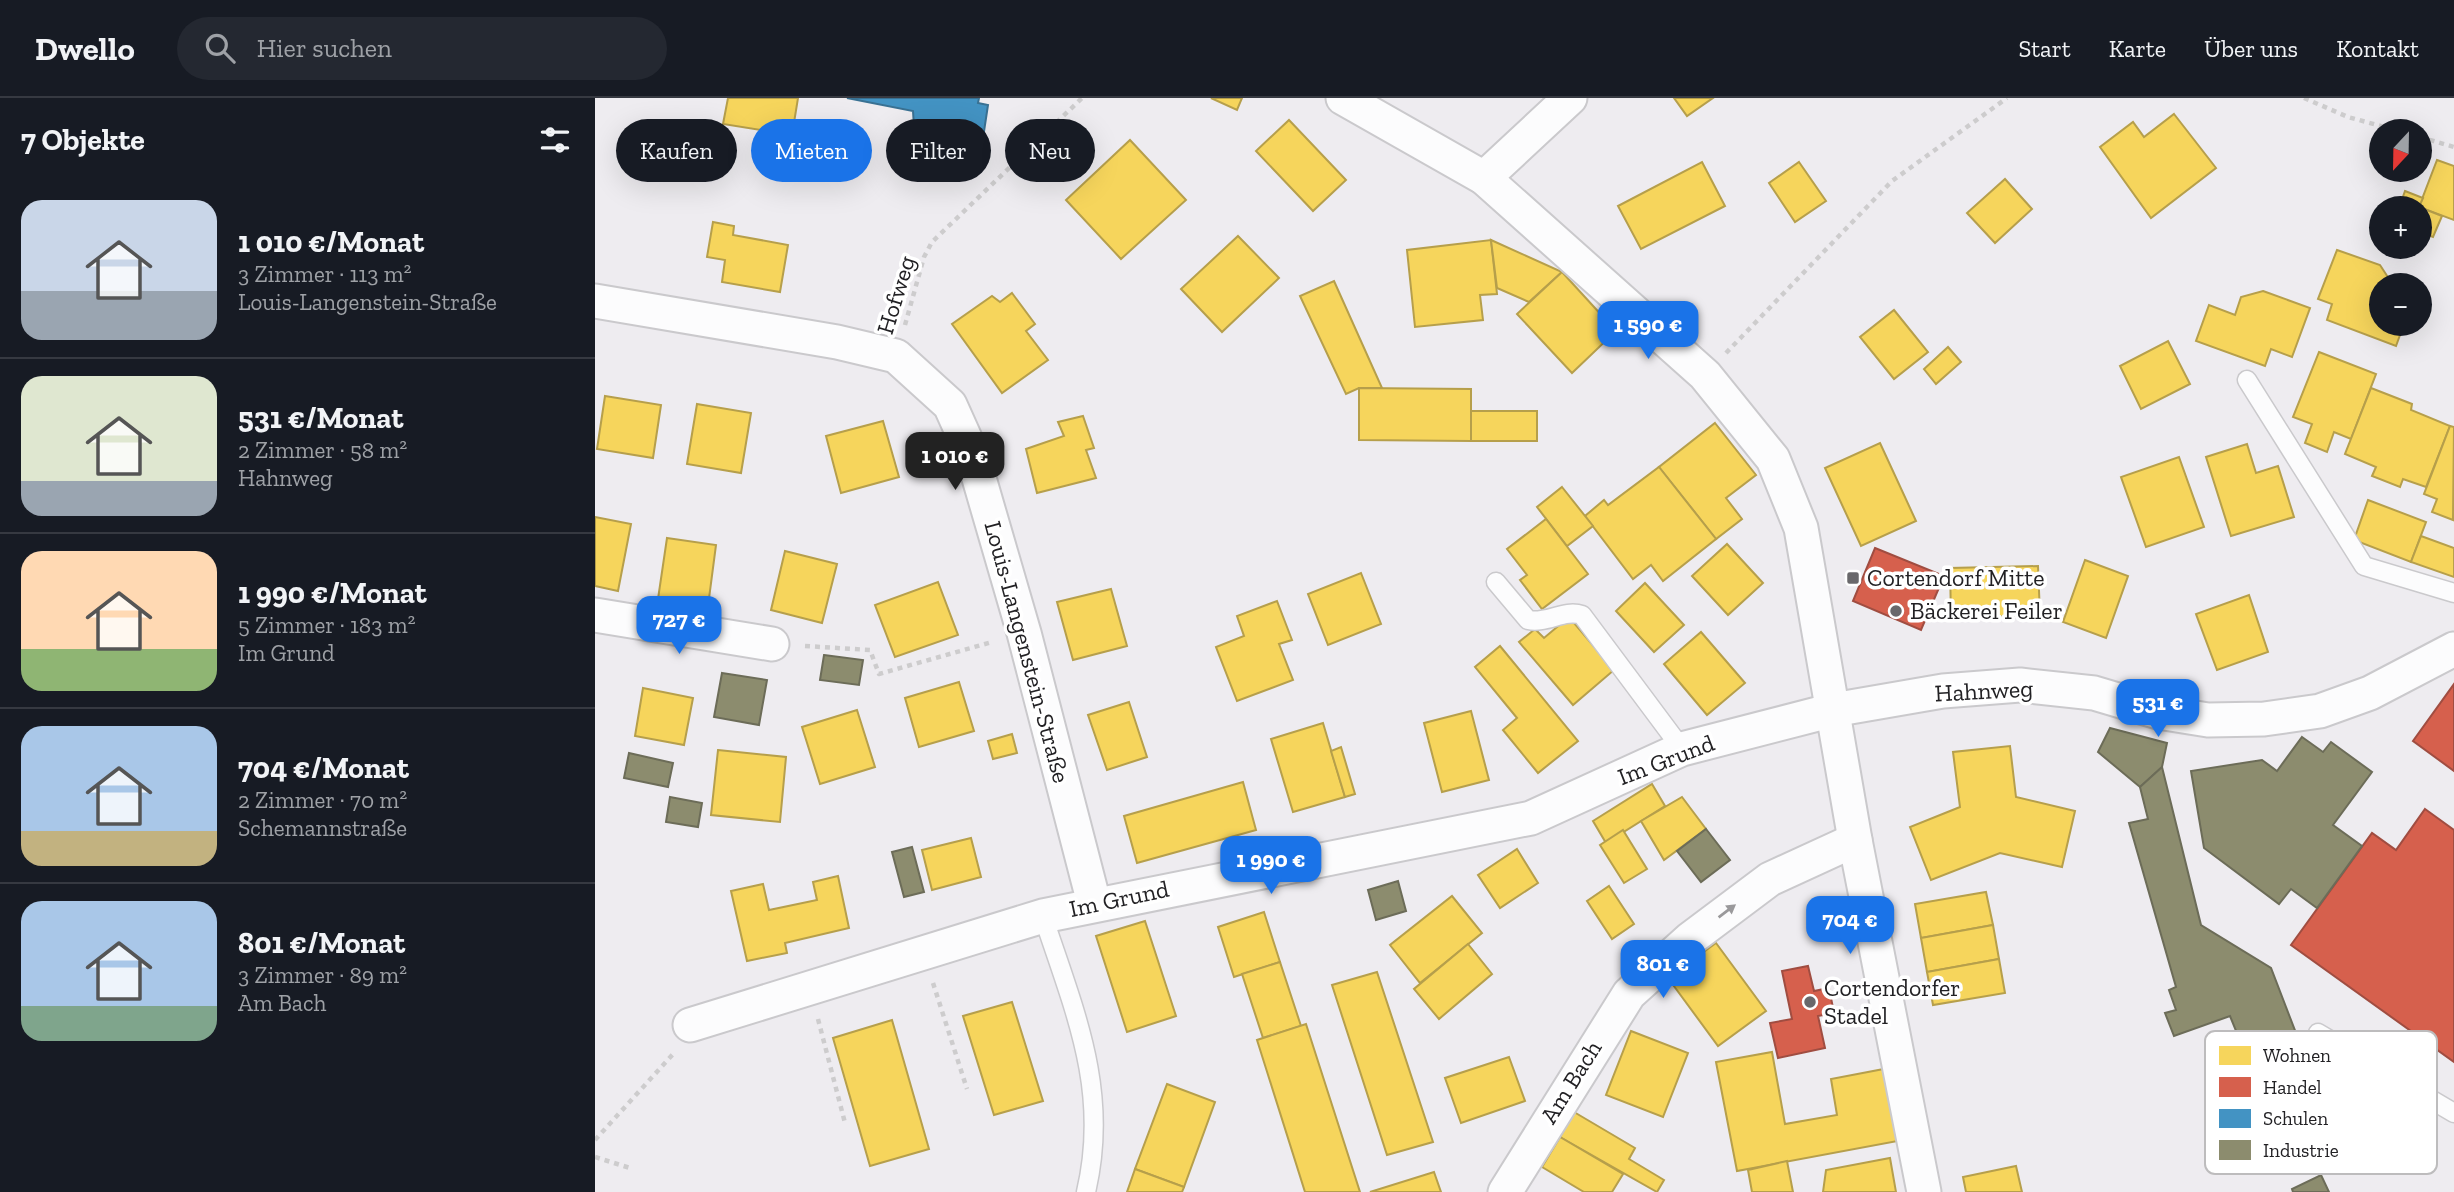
<!DOCTYPE html>
<html lang="de">
<meta charset="utf-8">
<style>
body{margin:0;font-family:"Zilla Slab",serif;background:#242831;color:#f1f3f6;height:100vh;display:flex;flex-direction:column;font-size:26px;white-space:nowrap}
*{box-sizing:border-box;margin:0}
p{font-size:23px;color:#9ea1a6}
.icon{flex:none;width:38px;height:38px;fill:none;stroke:currentColor;stroke-width:2;stroke-linecap:round;stroke-linejoin:round}
.map{position:relative;flex:1;overflow:hidden}
.panel{display:flex;flex-direction:column;background:#171b24;width:595px}
.panel>*{flex:none}
.guide{position:absolute;left:21px;top:21px;width:665px;height:63px;display:flex;gap:14px}
.needle{width:46px;rotate:202deg}
.tools{position:absolute;left:1774px;top:21px;display:grid;gap:14px}
.tools a{display:grid;place-items:center;width:63px;height:63px;border-radius:50%;background:#171b24;box-shadow:0 7px 28px #0002;font-size:35px}
.price{position:absolute;translate:-50% -60px;padding:0 16px;border-radius:14px;background:#1a73e8;color:#fff;font-size:23px;line-height:46px;filter:drop-shadow(0 2px 4px #0008)}
.price::after{content:'';position:absolute;left:50%;top:42px;width:21px;height:16px;margin-left:-10px;background:inherit;clip-path:polygon(0 0,100% 0,50% 100%)}
.price.active{background:#222;color:#fff}
ul{padding:0;list-style:none}
li{display:flex;align-items:center;gap:21px;height:175px;padding:0 21px}
li+li{border-top:2px solid #363941}
li span{display:grid;place-items:center;flex:none;width:196px;height:140px;border-radius:21px;color:#555}
li>.icon{margin-inline-start:auto}
span .icon{width:84px;height:84px;fill:#fffc;stroke-width:1}
li b{font-size:30px}
h2{display:flex;justify-content:space-between;align-items:center;height:84px;padding:0 21px;font-size:30px}
.pill{padding:0 24px;border-radius:32px;background:#171b24;box-shadow:0 7px 28px #0002;font-size:24px;line-height:63px}
.pill.active{background:#1a73e8;color:#fff}
header{display:flex;align-items:center;gap:42px;box-sizing:border-box;height:98px;padding:0 35px;background:#171b24;border-bottom:2px solid #363941}
header strong{font-size:33px}
nav{display:flex;gap:38px;margin-inline-start:auto;font-size:24px}
.search{width:490px;height:63px;background:#242831;display:flex;align-items:center;gap:18px;box-sizing:border-box;padding:0 24px;border-radius:38px;color:#9ea1a6;font-size:26px}
main{display:flex;flex:1;min-height:0}
.map>svg:first-child{display:block}
.homes{fill:#f6d55c;stroke:#b69f4b;stroke-width:2}
.shops{fill:#d6604d;stroke:#a04d41;stroke-width:2}
.schools{fill:#4393c3;stroke:#397193;stroke-width:2}
.industry{fill:#8c8c6e;stroke:#6c6c58;stroke-width:2}
.lines{fill:none;stroke-linecap:round;stroke-linejoin:round}
.lane-casing{stroke:#cac9cc;stroke-width:21}
.street-casing{stroke:#cac9cc;stroke-width:37}
.path{stroke:#cdcccd;stroke-width:4.5;stroke-dasharray:5 5;stroke-linecap:butt}
.lane{stroke:#fcfcfd;stroke-width:18}
.street{stroke:#fcfcfd;stroke-width:33}
.oneway{fill:#9a999b}
.poi-dot{fill:#69686b;stroke:#fff;stroke-width:2.5}
.labels{text-anchor:middle;stroke-width:7;stroke-linejoin:round;paint-order:stroke}
.street-label{font-size:24px;fill:#222124;stroke:#fff}
.poi-label{font-size:24px;fill:#222124;stroke:#fff;text-anchor:start}
.key{fill:#fff;stroke:#bdbcbd;stroke-width:2}
.key-label{font-size:19px;fill:#222124}
</style>
<header>
<strong>Dwello</strong>
<div class="search"><svg class="icon" aria-label="search" viewBox="0 0 24 24"><circle cx="10" cy="10" r="6"/><path d="M15 15l6 6"/></svg>Hier suchen</div>
<nav><a>Start</a><a>Karte</a><a>Über uns</a><a>Kontakt</a></nav>
</header>
<main>
<section class="panel">
<h2>7 Objekte<svg class="icon" aria-label="filters" viewBox="0 0 24 24"><path d="M4 7h16M4 17h16"/><circle cx="9" cy="7" r="2"/><circle cx="15" cy="17" r="2"/></svg></h2>
<ul>
<li><span style="background:linear-gradient(#c9d6e8 65%,#9aa5b1 0)"><svg class="icon" aria-label="home" viewBox="0 0 24 24"><path d="M3 11l9-7 9 7M6 9v11h12V9"/></svg></span><div><b>1 010 €/Monat</b><p>3 Zimmer · 113 m²</p><p>Louis-Langenstein-Straße</p></div></li>
<li><span style="background:linear-gradient(#dfe7d0 75%,#9aa5b1 0)"><svg class="icon" aria-label="home" viewBox="0 0 24 24"><path d="M3 11l9-7 9 7M6 9v11h12V9"/></svg></span><div><b>531 €/Monat</b><p>2 Zimmer · 58 m²</p><p>Hahnweg</p></div></li>
<li><span style="background:linear-gradient(#ffd9b3 70%,#8fb573 0)"><svg class="icon" aria-label="home" viewBox="0 0 24 24"><path d="M3 11l9-7 9 7M6 9v11h12V9"/></svg></span><div><b>1 990 €/Monat</b><p>5 Zimmer · 183 m²</p><p>Im Grund</p></div></li>
<li><span style="background:linear-gradient(#a9c7e8 75%,#c2b280 0)"><svg class="icon" aria-label="home" viewBox="0 0 24 24"><path d="M3 11l9-7 9 7M6 9v11h12V9"/></svg></span><div><b>704 €/Monat</b><p>2 Zimmer · 70 m²</p><p>Schemannstraße</p></div></li>
<li><span style="background:linear-gradient(#a9c7e8 75%,#7fa58c 0)"><svg class="icon" aria-label="home" viewBox="0 0 24 24"><path d="M3 11l9-7 9 7M6 9v11h12V9"/></svg></span><div><b>801 €/Monat</b><p>3 Zimmer · 89 m²</p><p>Am Bach</p></div></li>
</ul>
</section>
<div class="map">
<svg width="1859" height="1094" viewBox="0 0 1859 1094">
<rect width="100%" height="100%" fill="#eeecf0"/>
<g class="homes">
<path d="M133,0H203L197,37L128,26Z"/>
<path d="M616,0H647L642,12Z"/>
<path d="M1079,0H1118L1092,18Z"/>
<path d="M1579,16L1621,70L1556,120L1505,49L1538,24L1549,39Z"/>
<path d="M694,22L751,82L718,113L661,53Z"/>
<path d="M535,42L591,102L526,161L471,102Z"/>
<path d="M1842,62L1859,68V122L1824,109Z"/>
<path d="M1107,64L1130,108L1046,151L1023,108Z"/>
<path d="M1204,64L1231,103L1200,124L1174,85Z"/>
<path d="M1410,81L1437,111L1400,145L1372,115Z"/>
<path d="M1810,93L1828,100L1824,109L1847,118L1838,139L1825,134V110H1804Z"/>
<path d="M118,124L139,128L138,137L193,147L185,194L127,184L130,162L112,159Z"/>
<path d="M643,138L684,180L627,234L586,191Z"/>
<path d="M896,142L902,196L885,197L888,222L820,229L812,152Z"/>
<path d="M896,142L967,174L934,204L902,190Z"/>
<path d="M1742,152L1785,167L1798,187H1787V226H1809L1801,248L1732,222L1737,206L1723,201Z"/>
<path d="M967,174L1021,233L977,275L922,216Z"/>
<path d="M739,183L787,290H764L751,296L705,198Z"/>
<path d="M1668,193L1715,210L1697,259L1676,251L1670,268L1601,243L1614,207L1640,217L1646,199Z"/>
<path d="M417,195L440,226L431,233L453,262L407,295L357,226L397,198L405,204Z"/>
<path d="M1299,212L1333,254L1299,281L1265,239Z"/>
<path d="M1573,243L1595,286L1546,311L1525,268Z"/>
<path d="M1353,249L1366,264L1341,286L1329,271Z"/>
<path d="M1724,254L1781,276L1756,341L1739,334L1732,354L1710,345L1717,326L1698,319Z"/>
<path d="M764,290L876,291V343L764,342Z"/>
<path d="M1776,290L1817,306L1816,312L1855,328L1831,389L1808,381L1805,389L1777,378L1781,369L1750,356Z"/>
<path d="M10,298L66,307L58,360L2,351Z"/>
<path d="M102,306L156,315L146,375L92,366Z"/>
<rect x="876" y="313" width="66" height="30"/>
<path d="M488,318L499,350L491,352L501,380L442,395L431,351L469,338L463,324Z"/>
<path d="M288,323L304,379L246,395L231,338Z"/>
<path d="M1120,325L1161,377L1131,400L1147,421L1121,441L1064,369Z"/>
<path d="M1855,328L1859,329L1858,422L1837,414L1842,401L1829,396Z"/>
<path d="M1285,345L1321,423L1266,448L1230,370Z"/>
<path d="M1652,346L1661,375L1683,368L1699,419L1636,438L1611,359Z"/>
<path d="M1584,359L1609,429L1551,449L1526,379Z"/>
<path d="M1064,369L1121,441L1068,483L1056,467L1038,481L990,418L1009,402L1013,407Z"/>
<path d="M967,389L998,428L972,448L942,409Z"/>
<path d="M1773,402L1831,424L1816,464L1759,442Z"/>
<path d="M0,419L36,426L23,493L0,488Z"/>
<path d="M951,421L993,476L947,511L925,482L932,477L912,451Z"/>
<path d="M1826,438L1859,450V479L1816,464Z"/>
<path d="M72,440L121,447L113,508L63,501Z"/>
<path d="M1132,446L1168,485L1133,517L1097,478Z"/>
<path d="M190,453L242,466L227,525L176,512Z"/>
<path d="M1490,462L1533,478L1511,540L1468,524Z"/>
<path d="M1443,468L1445,517L1356,520L1355,470Z"/>
<path d="M766,475L786,526L733,547L713,496Z"/>
<path d="M343,484L363,537L300,559L280,507Z"/>
<path d="M1050,485L1089,527L1059,554L1021,513Z"/>
<path d="M516,491L532,548L478,562L462,504Z"/>
<path d="M1654,497L1673,554L1622,572L1601,516Z"/>
<path d="M682,503L697,542L684,546L698,582L642,603L621,549L649,538L642,518Z"/>
<path d="M974,519L1019,572L978,607L924,544L940,531L949,540Z"/>
<path d="M1106,534L1150,585L1112,617L1069,566Z"/>
<path d="M905,548L983,643L943,675L908,632L922,620L880,569Z"/>
<path d="M364,584L379,633L324,649L310,600Z"/>
<path d="M48,590L98,600L89,647L40,638Z"/>
<path d="M534,604L552,659L512,672L493,617Z"/>
<path d="M262,612L280,669L225,686L207,629Z"/>
<path d="M876,613L894,682L847,694L829,625Z"/>
<path d="M728,625L750,699L698,714L676,641Z"/>
<path d="M417,636L422,655L398,661L393,643Z"/>
<path d="M1415,648L1421,699L1480,713L1467,769L1405,755L1336,782L1315,729L1365,709L1358,654Z"/>
<path d="M746,649L760,696L750,699L736,653Z"/>
<path d="M123,652L191,659L185,724L116,717Z"/>
<path d="M648,684L661,732L542,765L529,718Z"/>
<path d="M1057,686L1070,708L1011,745L998,723Z"/>
<path d="M1087,699L1111,731L1069,762L1046,723Z"/>
<path d="M1028,732L1052,771L1029,785L1005,747Z"/>
<path d="M376,740L386,779L337,792L327,752Z"/>
<path d="M922,751L943,785L905,810L883,777Z"/>
<path d="M243,778L254,830L190,845L192,855L152,863L136,793L168,786L174,812L222,802L218,784Z"/>
<path d="M1014,788L1039,826L1017,841L992,803Z"/>
<path d="M1391,794L1398,827L1326,840L1320,806Z"/>
<path d="M857,798L887,835L825,885L795,847Z"/>
<path d="M669,814L685,864L639,879L623,829Z"/>
<path d="M550,823L581,918L532,934L501,838Z"/>
<path d="M1398,827L1404,861L1332,874L1326,840Z"/>
<path d="M1121,845L1171,913L1123,948L1073,880Z"/>
<path d="M873,846L897,876L844,921L819,891Z"/>
<path d="M1404,861L1410,895L1338,907L1332,874Z"/>
<path d="M685,864L706,928L668,940L647,876Z"/>
<path d="M782,874L838,1044L792,1057L737,887Z"/>
<path d="M417,904L448,1003L399,1017L368,918Z"/>
<path d="M297,922L334,1051L275,1068L238,940Z"/>
<path d="M711,926L765,1094H710L662,942Z"/>
<path d="M1036,933L1093,955L1068,1019L1011,997Z"/>
<path d="M1177,954L1190,1026L1242,1017L1236,981L1294,970L1308,1042L1142,1073L1121,964Z"/>
<path d="M914,959L930,1003L866,1025L850,980Z"/>
<path d="M572,986L620,1004L589,1089L540,1071Z"/>
<path d="M979,1014L1040,1050L1034,1061L1069,1082L1062,1094L965,1039Z"/>
<path d="M965,1039L1028,1076L1017,1094H989L947,1069Z"/>
<path d="M1295,1060L1301,1094H1228L1231,1072Z"/>
<path d="M1192,1063L1198,1094H1157L1153,1072Z"/>
<path d="M1421,1068L1427,1094H1371L1368,1079Z"/>
<path d="M540,1071L589,1089L587,1094H532Z"/>
<path d="M839,1074L846,1094H775Z"/>
</g>
<g class="shops">
<path d="M1280,450L1349,478L1326,532L1258,503Z"/>
<path d="M1859,586V673L1818,643Z"/>
<path d="M1830,711L1859,732V964L1696,847L1777,735L1801,752Z"/>
<path d="M1213,868L1219,893L1234,890L1239,915L1223,918L1230,950L1183,960L1175,925L1197,921L1187,873Z"/>
</g>
<path class="schools" d="M252,0H384L383,5L393,7L388,40L319,29L318,13Z"/>
<g class="industry">
<path d="M229,557L268,562L264,587L225,582Z"/>
<path d="M127,575L172,582L164,627L119,619Z"/>
<path d="M1515,630L1572,645L1567,669L1545,689L1503,654Z"/>
<path d="M1707,639L1728,654L1736,644L1777,674L1738,727L1767,748L1722,810L1696,791L1684,806L1609,750L1596,673L1667,662L1682,673Z"/>
<path d="M34,655L78,665L73,689L29,680Z"/>
<path d="M1567,669L1606,827L1676,870L1744,1047L1695,1065L1635,918L1579,938L1570,915L1581,912L1574,892L1581,889L1534,725L1553,721L1545,689Z"/>
<path d="M75,699L107,705L103,729L71,724Z"/>
<path d="M1111,731L1135,762L1106,784L1082,753Z"/>
<path d="M317,749L329,794L309,799L297,754Z"/>
<path d="M803,783L811,813L781,822L773,792Z"/>
<path d="M1726,1077L1734,1094H1698L1697,1091Z"/>
</g>
<g class="lines">
<defs>
<g id="lane">
<path d="M1652,282L1769,468L1859,495"/>
<path d="M901,484L933,522C952,526 969,511 987,517L1087,651"/>
<path d="M448,818C479,912 515,992 491,1094"/>
<path d="M1723,935L1859,1015"/>
</g>
<g id="street">
<path d="M748,0L889,80L1110,277L1178,361L1206,430L1260,742L1329,1094"/>
<path d="M889,80L975,0"/>
<path d="M0,203L242,244L301,258L355,307L377,356L429,535L499,805"/>
<path d="M0,517L177,546"/>
<path d="M95,927L448,818L936,720L1087,651L1238,612L1348,593L1425,587L1499,595L1563,614L1613,622L1669,621L1725,613L1775,595L1859,551"/>
<path d="M910,1094L1034,896L1095,841L1175,781L1260,742"/>
</g>
</defs>
<use href="#lane" class="lane-casing"/>
<use href="#street" class="street-casing"/>
<g class="path">
<path d="M1709,0L1753,19L1804,33"/>
<path d="M1825,39L1859,49"/>
<path d="M310,227L329,159L337,144L487,0"/>
<path d="M1131,255L1297,83L1412,0"/>
<path d="M210,548L275,552L284,576L397,544"/>
<path d="M338,885L372,991"/>
<path d="M223,921L250,1025"/>
<path d="M0,1042L79,955"/>
<path d="M0,1059L35,1070"/>
</g>
<use href="#lane" class="lane"/>
<use href="#street" class="street"/>
</g>
<defs><path id="oneway-solid" d="M-6-.8H1V-3.2L6.5 0L1 3.2V.8H-6Z" transform="scale(1.75)"/></defs>
<use class="oneway" href="#oneway-solid" transform="translate(1132 813) rotate(-37)"/>
<g class="poi-dot">
<rect x="1251" y="473" width="14" height="14" rx="3.5"/>
<circle cx="1301" cy="513" r="7"/>
<circle cx="1215" cy="904" r="7"/>
</g>
<g class="labels">
<g class="street-label">
<text transform="translate(301 197) rotate(-73)" y="8">Hofweg</text>
<text transform="translate(432 554) rotate(75)" y="8">Louis-Langenstein-Straße</text>
<text transform="translate(1389 593) rotate(-3)" y="8">Hahnweg</text>
<text transform="translate(1071 662) rotate(-21)" y="8">Im Grund</text>
<text transform="translate(524 801) rotate(-12)" y="8">Im Grund</text>
<text transform="translate(976 984) rotate(-58)" y="8">Am Bach</text>
</g>
<g class="poi-label">
<text x="1272" y="488">Cortendorf Mitte</text>
<text x="1315" y="521">Bäckerei Feiler</text>
<text x="1229" y="898">Cortendorfer<tspan x="1229" dy="28">Stadel</tspan></text>
</g>
</g>
<rect x="1610" y="933" width="232" height="143" rx="10" class="key"/>
<rect x="1624" y="948" width="32" height="19" fill="#f6d55c"/>
<rect x="1624" y="979" width="32" height="20" fill="#d6604d"/>
<rect x="1624" y="1011" width="32" height="19" fill="#4393c3"/>
<rect x="1624" y="1042" width="32" height="20" fill="#8c8c6e"/>
<g class="key-label">
<text x="1668" y="964">Wohnen</text>
<text x="1668" y="996">Handel</text>
<text x="1668" y="1027">Schulen</text>
<text x="1668" y="1059">Industrie</text>
</g>
</svg>
<div class="tools">
<a><svg class="needle" viewBox="-14 -14 28 28"><path d="M0-13l5 13h-10z" fill="#e53935"/><path d="M0 13l5-13h-10z" fill="#9ea1a6"/></svg></a>
<a>+</a>
<a>−</a>
</div>
<b class="price" style="left:1053px;top:263px">1 590 €</b>
<b class="price active" style="left:360px;top:394px">1 010 €</b>
<b class="price" style="left:84px;top:558px">727 €</b>
<b class="price" style="left:1563px;top:641px">531 €</b>
<b class="price" style="left:676px;top:798px">1 990 €</b>
<b class="price" style="left:1255px;top:858px">704 €</b>
<b class="price" style="left:1068px;top:902px">801 €</b>
<div class="guide">
<a class="pill">Kaufen</a>
<a class="pill active">Mieten</a>
<a class="pill">Filter</a>
<a class="pill">Neu</a>
</div>
</div>
</main>
